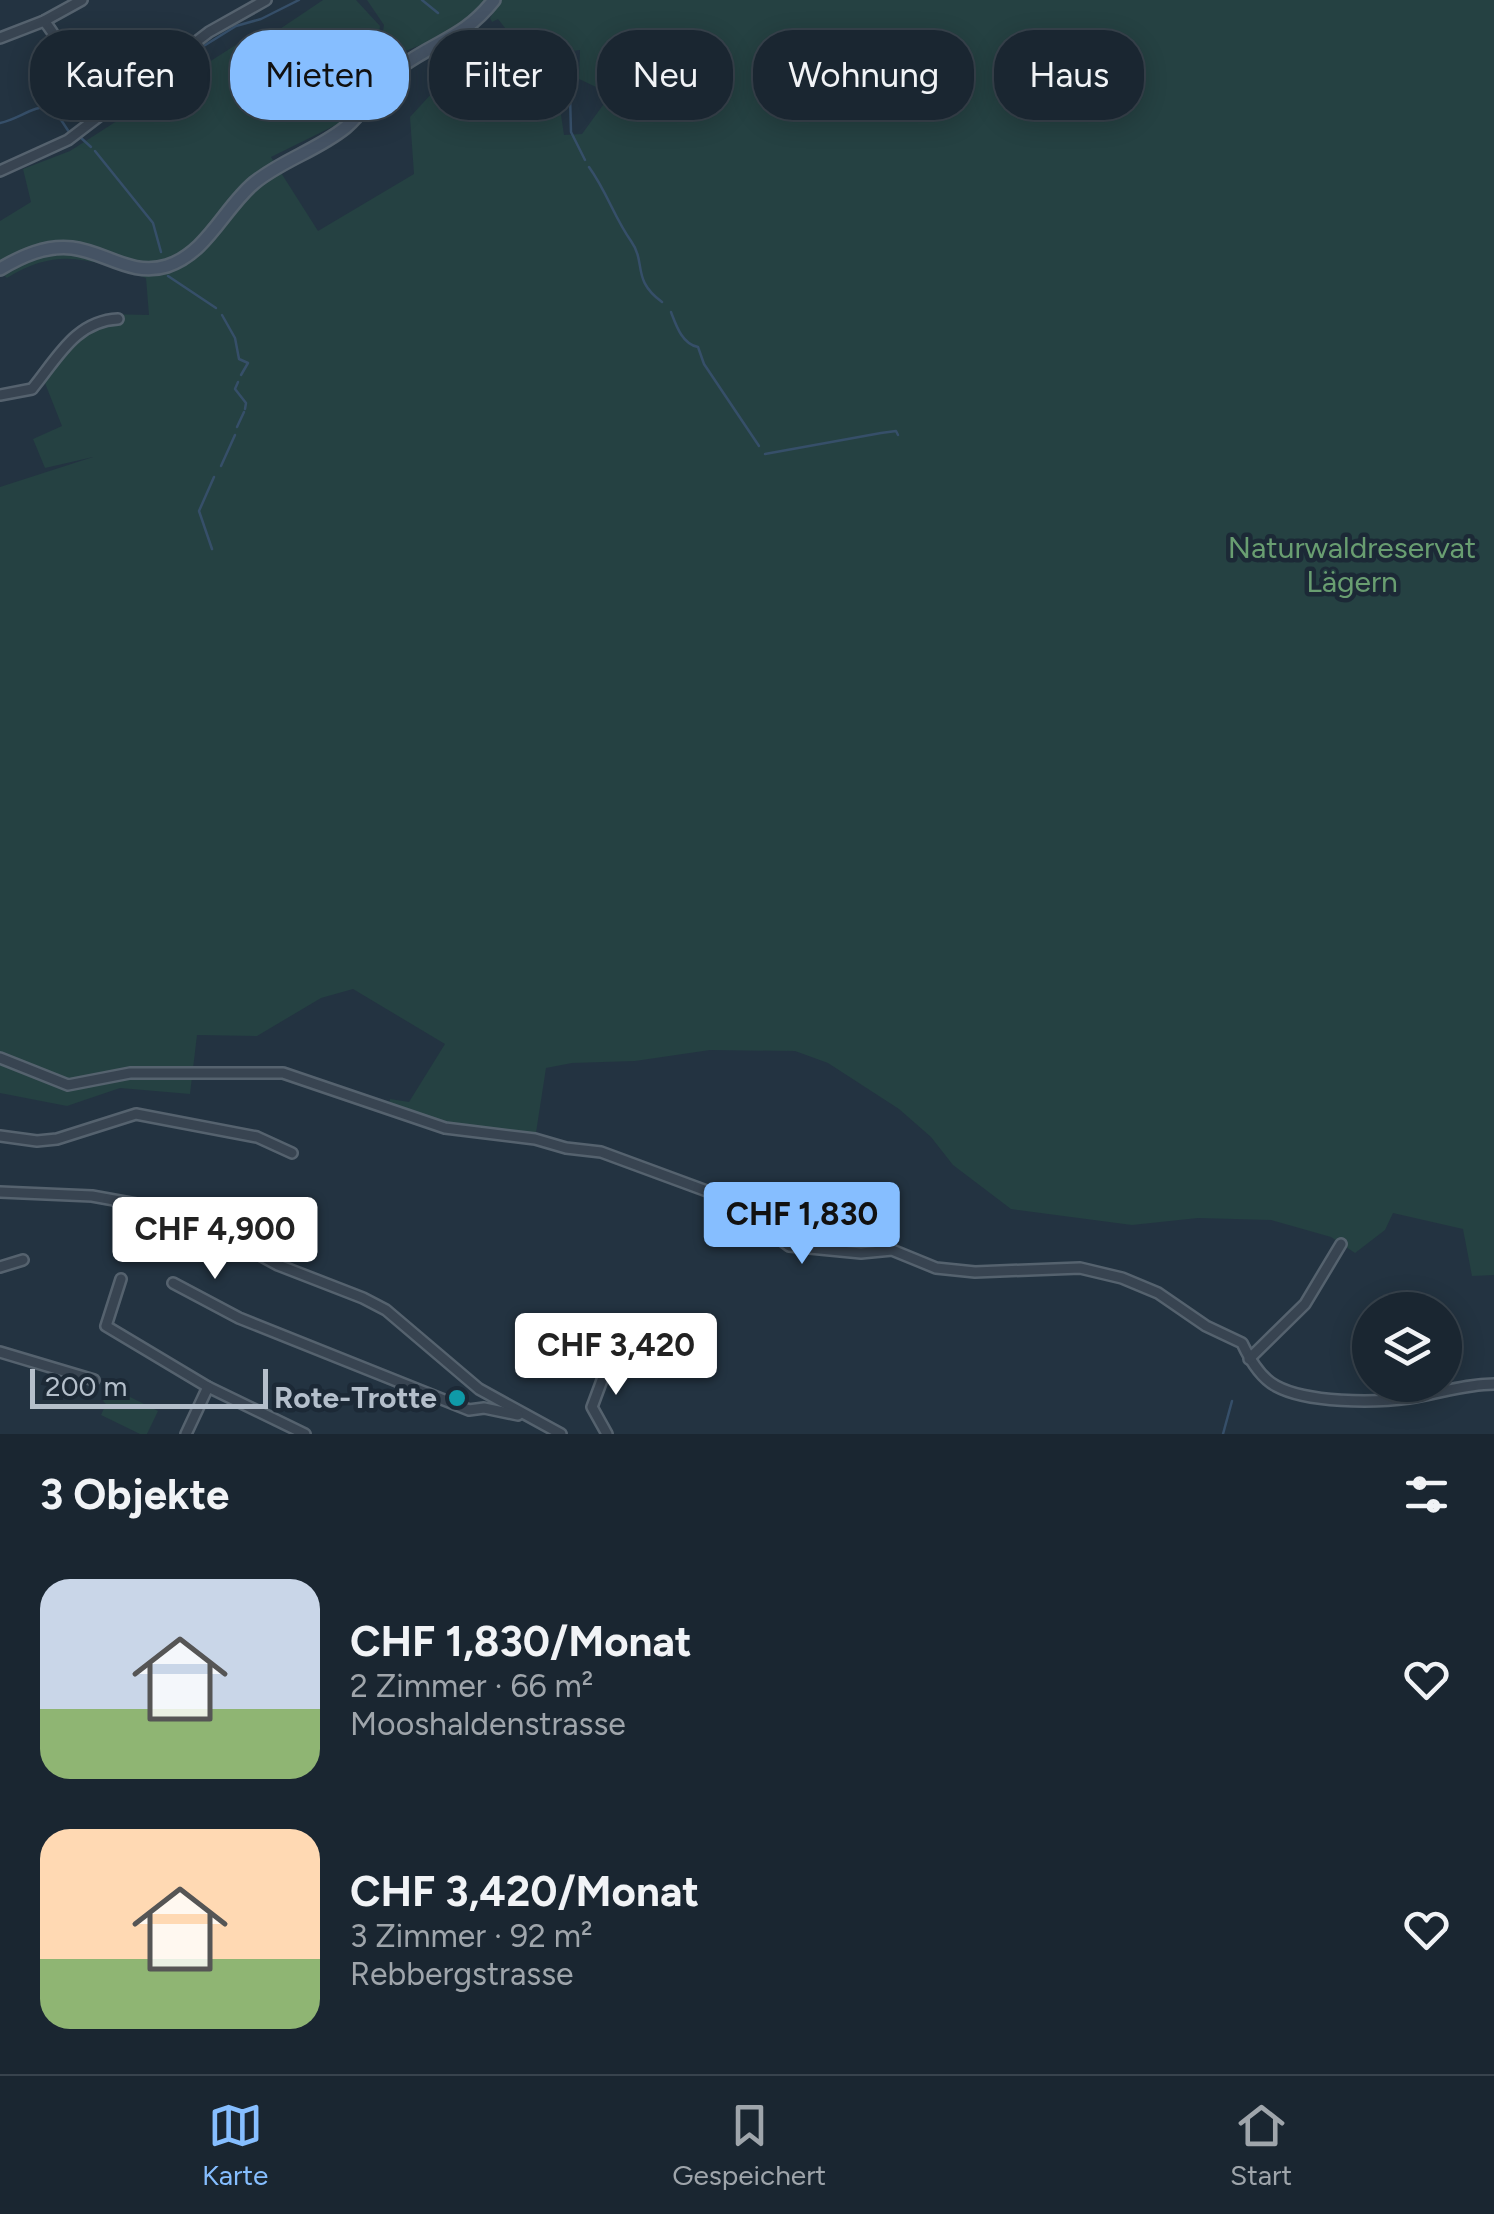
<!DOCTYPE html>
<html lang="de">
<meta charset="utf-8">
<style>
body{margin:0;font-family:Figtree,sans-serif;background:#27323d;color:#f1f3f6;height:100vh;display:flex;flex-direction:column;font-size:38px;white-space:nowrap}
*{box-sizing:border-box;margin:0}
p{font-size:32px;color:#9fa5ab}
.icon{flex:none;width:55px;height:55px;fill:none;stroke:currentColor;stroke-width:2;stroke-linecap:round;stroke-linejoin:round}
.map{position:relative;height:1434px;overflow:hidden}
.drawer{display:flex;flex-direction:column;background:#1a2631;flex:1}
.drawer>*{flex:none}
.hud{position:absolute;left:30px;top:30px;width:1435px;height:90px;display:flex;gap:20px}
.controls{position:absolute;left:1352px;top:1292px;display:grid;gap:20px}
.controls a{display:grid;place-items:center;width:110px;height:110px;border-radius:50%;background:#1a2631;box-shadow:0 5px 25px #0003,0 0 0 2px #38434d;font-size:50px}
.scale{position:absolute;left:30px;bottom:25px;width:238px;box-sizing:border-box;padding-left:10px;border:5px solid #b4bfcb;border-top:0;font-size:28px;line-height:35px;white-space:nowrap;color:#b4bfcb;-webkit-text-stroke:8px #1c2936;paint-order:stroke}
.price{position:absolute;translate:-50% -85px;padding:0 22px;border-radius:10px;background:#fff;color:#222;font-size:32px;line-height:65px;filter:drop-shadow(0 2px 5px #0008)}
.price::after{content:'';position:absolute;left:50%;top:60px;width:30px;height:22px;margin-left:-15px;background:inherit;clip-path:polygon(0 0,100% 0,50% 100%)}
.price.on{background:#86beff;color:#111}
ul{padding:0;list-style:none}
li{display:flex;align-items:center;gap:30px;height:250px;padding:0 40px}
li span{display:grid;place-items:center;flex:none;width:280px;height:200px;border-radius:30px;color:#555}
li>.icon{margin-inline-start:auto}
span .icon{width:120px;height:120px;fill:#fffc;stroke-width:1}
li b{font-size:42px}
h2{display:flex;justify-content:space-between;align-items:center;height:120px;padding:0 40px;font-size:42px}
.chip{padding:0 35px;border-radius:40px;background:#1a2631;box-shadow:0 5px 25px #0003,0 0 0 2px #38434d;font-size:35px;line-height:90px}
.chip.on{background:#86beff;color:#111}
.tabs{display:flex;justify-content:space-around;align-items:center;height:140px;border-top:2px solid #38434d;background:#1a2631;font-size:28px;color:#9fa5ab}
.tabs a{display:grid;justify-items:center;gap:5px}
.tabs .on{color:#86beff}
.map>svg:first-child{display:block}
.green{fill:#254142}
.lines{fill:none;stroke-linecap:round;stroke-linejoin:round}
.stream{stroke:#364f69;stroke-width:2.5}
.minor-casing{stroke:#55626e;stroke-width:14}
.secondary-casing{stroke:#55626e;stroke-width:16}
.minor{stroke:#384451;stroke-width:9}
.secondary{stroke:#455364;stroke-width:11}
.culture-dot{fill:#0f9aa8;stroke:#1c2936;stroke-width:4}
.labels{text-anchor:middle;stroke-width:9;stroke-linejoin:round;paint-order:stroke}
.park-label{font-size:30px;fill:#699e71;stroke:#1c2936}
.poi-label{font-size:30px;font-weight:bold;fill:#b4bfcb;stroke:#1c2936;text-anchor:end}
</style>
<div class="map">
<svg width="1494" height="1434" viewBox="0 0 1494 1434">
<rect width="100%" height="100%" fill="#233341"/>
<g class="green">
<path d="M323,0H356L380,26L371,89L342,122L271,157L318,231L414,174L410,117L433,92L451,87L508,116L560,108L564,135L582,134L611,94L579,79L580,50L527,56L498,19L492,22L490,18L501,0H1494V1275L1472,1276L1463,1229L1393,1213L1385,1230L1355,1253L1331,1237L1271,1220L1198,1218L1132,1225L1011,1209L953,1165L931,1137L899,1109L828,1063L795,1051L710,1050L635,1061L572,1063L546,1068L535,1139L474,1133L389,1106L390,1099L409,1102L445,1044L353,989L321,998L257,1036L197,1035L190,1094L120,1088L67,1106L0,1093V487L93,457L45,468L33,439L62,426L41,373L76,328L104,314L149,315L146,278C92,261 60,245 7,278L0,272V221L31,202L23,169L70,151L256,32L262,41Z"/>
<path d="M367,0H485L453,32L403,52L375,80L384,25Z"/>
<path d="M110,1387L158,1411L147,1434H140L101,1415L106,1404L103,1401Z"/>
</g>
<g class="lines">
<g class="stream">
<path d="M422,0L438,13"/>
<path d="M173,65L236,26L261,19L299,0"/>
<path d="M570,95L571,132L585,160"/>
<path d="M0,123C19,119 32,106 52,106L69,132"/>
<path d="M91,147L80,137L103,119"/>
<path d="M95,151L153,223L161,252"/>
<path d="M589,167C607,192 614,217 631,241C647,264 631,279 662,302"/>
<path d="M168,276L216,308"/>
<path d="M671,312C676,325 682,344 698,347L704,364L759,446"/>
<path d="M222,315L235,338L239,359L248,363L241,375"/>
<path d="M238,382L235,389L246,403L245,409"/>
<path d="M237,427L244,412"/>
<path d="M765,454L881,433L896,431L898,435"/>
<path d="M221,466L235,435"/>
<path d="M212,549L199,511L214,477"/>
<path d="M1223,1434L1232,1401"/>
</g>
<defs>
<g id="minor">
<path d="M44,21C68,49 73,88 95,118"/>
<path d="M0,38L44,21L82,0"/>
<path d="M0,171L68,140L209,32L266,0"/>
<path d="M0,395L32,389C57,359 75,321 118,319"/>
<path d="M0,1058L68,1085L130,1073H283L445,1128L535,1139L566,1148L601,1152L723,1197L789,1246L861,1253L892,1250L936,1268L975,1272L1080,1268L1122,1278L1158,1293L1206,1326L1242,1343C1249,1358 1261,1378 1276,1386C1307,1403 1374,1403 1409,1398C1438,1394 1464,1384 1494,1384"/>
<path d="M0,1136L37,1141L57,1139L136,1114L257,1137L292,1153"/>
<path d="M0,1192L92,1196L164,1209L195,1220L278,1265L363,1298L386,1310L479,1389L561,1434"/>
<path d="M0,1267L23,1260"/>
<path d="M121,1279L106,1326L208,1387L305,1434"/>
<path d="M173,1283L239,1318L469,1410L484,1408L518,1415"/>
<path d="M0,1352L94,1380"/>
<path d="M1249,1359L1305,1304L1341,1244"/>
<path d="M186,1434L208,1387"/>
<path d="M607,1434L592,1407L608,1364"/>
</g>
<path id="secondary" d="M0,269C22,256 46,245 72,248C106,252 131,277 167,266C207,253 224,208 254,183C282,160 318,150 346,127C367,109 379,82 402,66C438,40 464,38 494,0"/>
</defs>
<use href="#minor" class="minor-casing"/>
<use href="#secondary" class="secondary-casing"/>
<use href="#minor" class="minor"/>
<use href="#secondary" class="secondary"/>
</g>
<circle class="culture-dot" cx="457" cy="1398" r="10"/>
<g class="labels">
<g class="park-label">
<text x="1352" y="558">Naturwaldreservat<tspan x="1352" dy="34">Lägern</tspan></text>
</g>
<g class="poi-label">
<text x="437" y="1408">Rote-Trotte</text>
</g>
</g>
</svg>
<div class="controls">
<a><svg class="icon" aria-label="layers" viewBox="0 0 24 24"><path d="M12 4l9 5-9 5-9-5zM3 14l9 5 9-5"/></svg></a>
</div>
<div class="scale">200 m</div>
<b class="price on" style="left:802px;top:1267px">CHF 1,830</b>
<b class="price" style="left:215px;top:1282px">CHF 4,900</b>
<b class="price" style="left:616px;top:1398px">CHF 3,420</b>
<div class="hud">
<a class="chip">Kaufen</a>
<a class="chip on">Mieten</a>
<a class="chip">Filter</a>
<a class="chip">Neu</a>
<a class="chip">Wohnung</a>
<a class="chip">Haus</a>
</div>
</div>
<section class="drawer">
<h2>3 Objekte<svg class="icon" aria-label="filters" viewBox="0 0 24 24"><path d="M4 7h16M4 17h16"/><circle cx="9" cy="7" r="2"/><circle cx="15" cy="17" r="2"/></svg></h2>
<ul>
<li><span style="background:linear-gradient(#c9d6e8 65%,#8fb573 0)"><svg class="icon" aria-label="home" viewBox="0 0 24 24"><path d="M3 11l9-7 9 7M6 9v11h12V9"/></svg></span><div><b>CHF 1,830/Monat</b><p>2 Zimmer · 66 m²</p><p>Mooshaldenstrasse</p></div><svg class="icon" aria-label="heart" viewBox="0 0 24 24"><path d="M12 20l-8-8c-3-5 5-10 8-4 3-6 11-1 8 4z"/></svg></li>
<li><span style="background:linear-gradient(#ffd9b3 65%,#8fb573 0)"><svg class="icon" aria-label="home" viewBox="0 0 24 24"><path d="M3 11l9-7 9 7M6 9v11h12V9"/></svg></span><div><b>CHF 3,420/Monat</b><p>3 Zimmer · 92 m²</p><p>Rebbergstrasse</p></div><svg class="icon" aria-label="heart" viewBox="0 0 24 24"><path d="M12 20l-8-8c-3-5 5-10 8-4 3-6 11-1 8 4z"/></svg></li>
</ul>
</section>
<nav class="tabs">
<a class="on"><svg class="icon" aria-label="map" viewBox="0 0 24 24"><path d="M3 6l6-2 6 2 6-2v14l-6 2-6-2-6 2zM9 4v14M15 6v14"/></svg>Karte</a>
<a><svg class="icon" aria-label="saved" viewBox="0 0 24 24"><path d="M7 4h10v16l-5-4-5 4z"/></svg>Gespeichert</a>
<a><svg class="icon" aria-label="home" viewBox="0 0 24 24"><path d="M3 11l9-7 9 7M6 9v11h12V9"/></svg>Start</a>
</nav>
